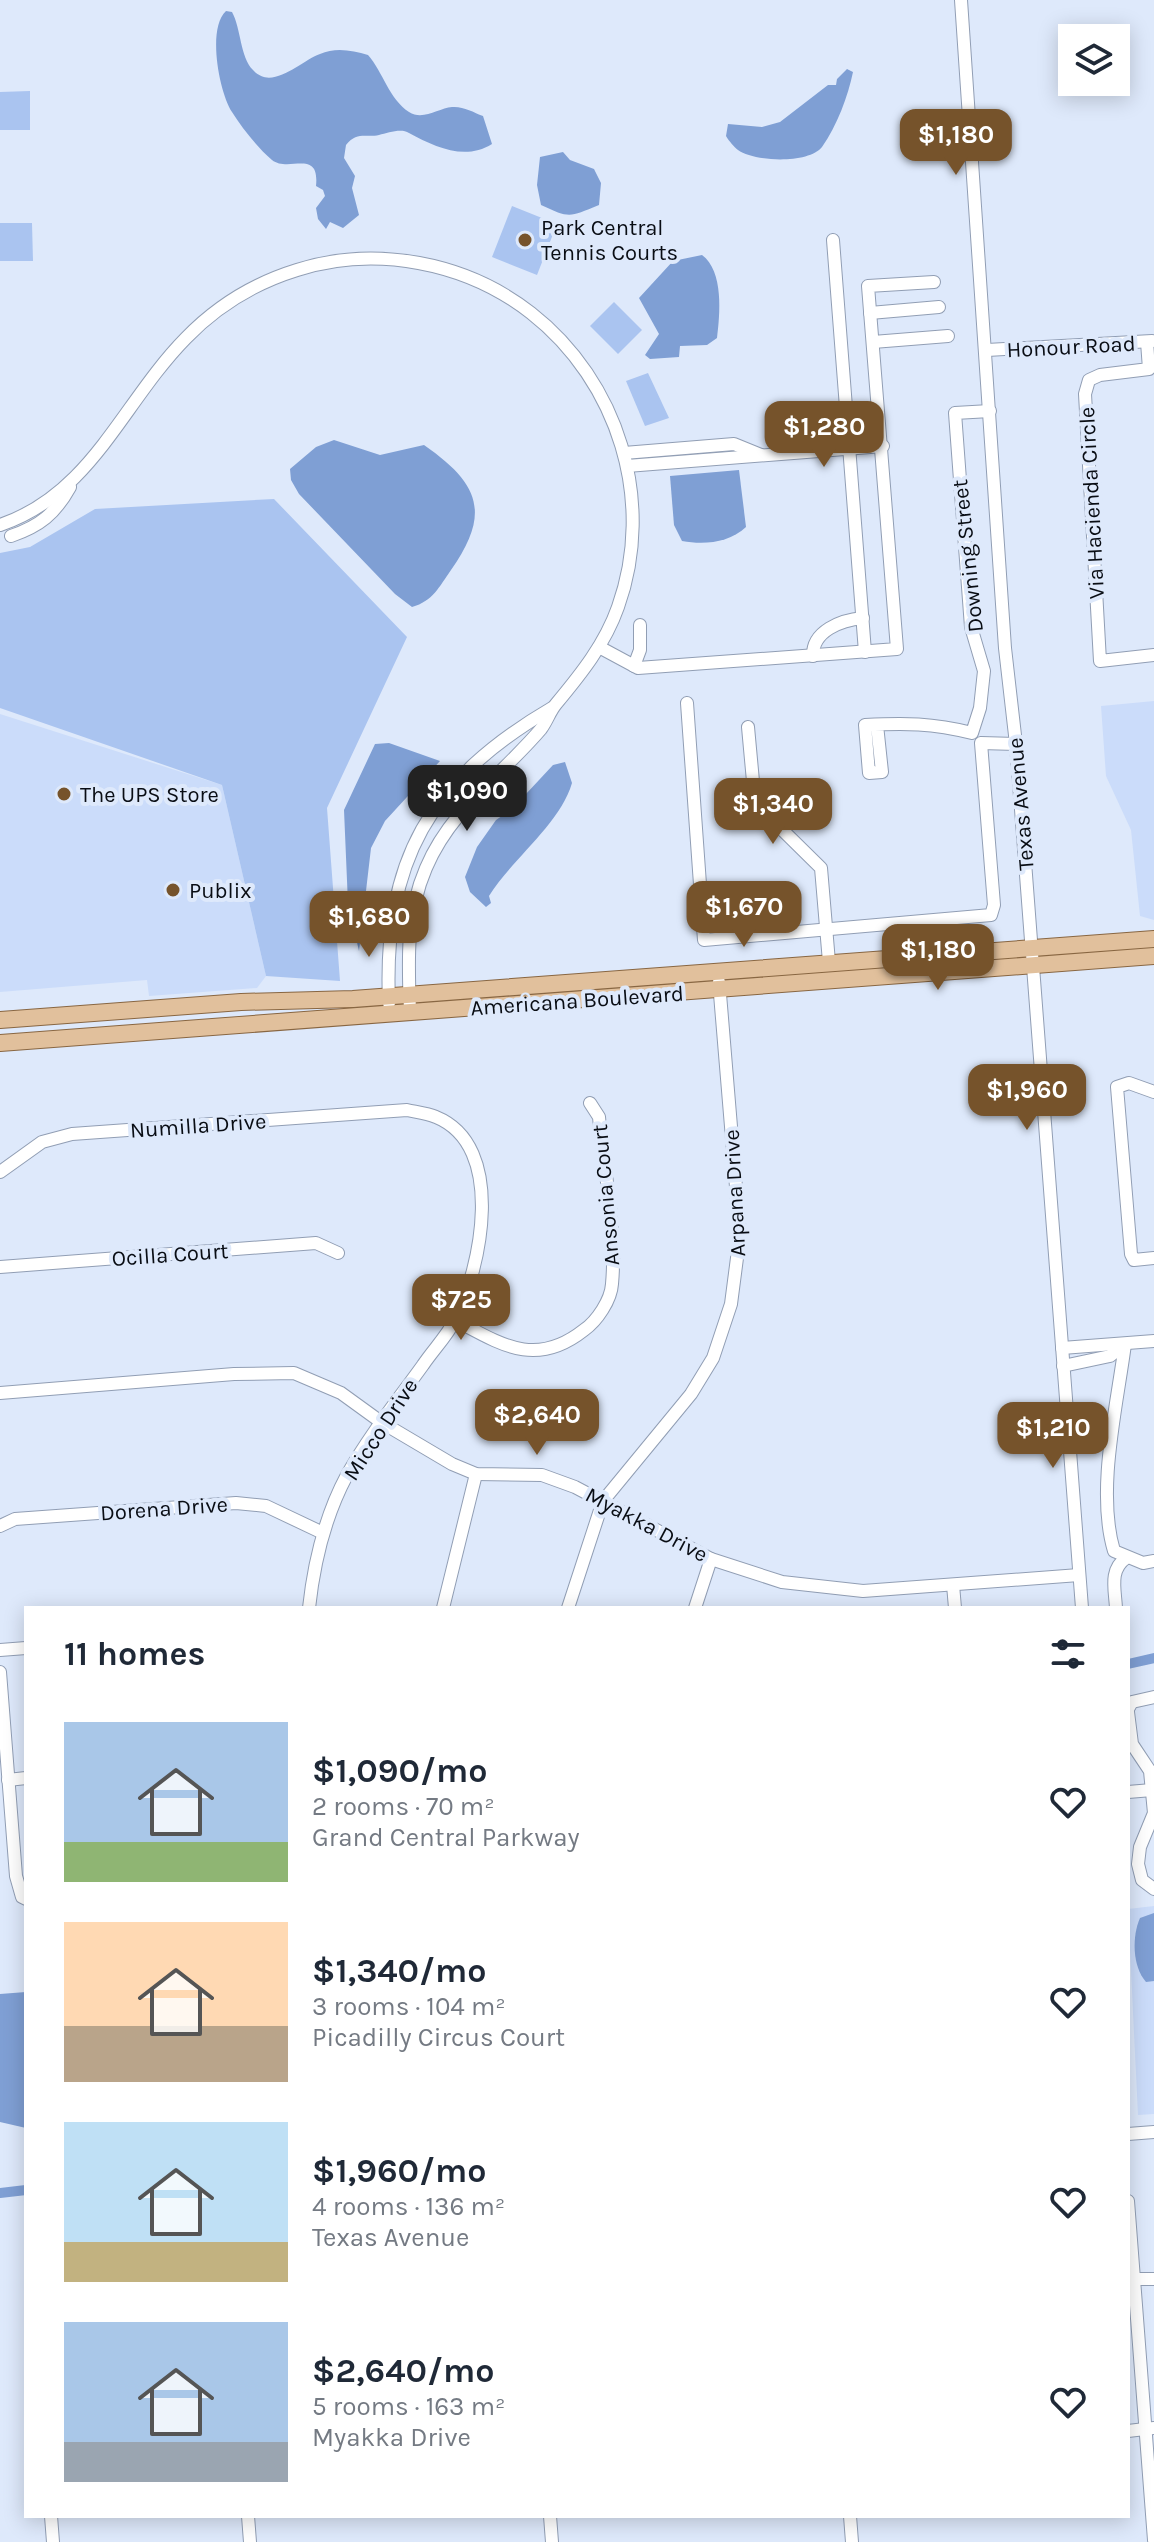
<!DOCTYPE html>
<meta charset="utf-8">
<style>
body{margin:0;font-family:Karla,sans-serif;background:#f6f6f7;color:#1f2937;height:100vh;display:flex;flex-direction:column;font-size:30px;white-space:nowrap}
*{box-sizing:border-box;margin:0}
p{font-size:26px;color:#747a83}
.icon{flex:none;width:44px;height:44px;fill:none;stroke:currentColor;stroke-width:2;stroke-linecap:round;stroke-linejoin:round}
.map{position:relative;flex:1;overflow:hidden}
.sheet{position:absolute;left:24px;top:1606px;width:1106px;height:912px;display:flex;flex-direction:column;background:#fff;border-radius:0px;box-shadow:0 4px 20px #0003}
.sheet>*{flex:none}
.controls{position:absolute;left:1058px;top:24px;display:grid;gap:16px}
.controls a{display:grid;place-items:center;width:72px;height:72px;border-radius:0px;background:#fff;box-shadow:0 4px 20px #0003;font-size:40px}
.price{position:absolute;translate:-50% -68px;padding:0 18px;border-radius:16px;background:#76532b;color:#fff;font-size:26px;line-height:52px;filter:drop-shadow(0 2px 4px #0008)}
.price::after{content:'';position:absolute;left:50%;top:48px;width:24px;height:18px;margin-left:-12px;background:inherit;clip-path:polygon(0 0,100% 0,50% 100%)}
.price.on{background:#222;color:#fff}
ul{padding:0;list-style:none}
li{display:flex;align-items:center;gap:24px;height:200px;padding:0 40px}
li span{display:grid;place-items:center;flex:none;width:224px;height:160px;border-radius:0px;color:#555}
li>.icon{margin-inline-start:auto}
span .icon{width:96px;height:96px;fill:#fffc;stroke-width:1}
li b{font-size:34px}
h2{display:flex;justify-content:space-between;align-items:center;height:96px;padding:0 40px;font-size:34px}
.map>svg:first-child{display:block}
.built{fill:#cbdcfa}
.green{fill:#aac4f0}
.water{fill:#7f9fd4}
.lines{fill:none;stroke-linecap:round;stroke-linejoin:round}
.canal{stroke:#7f9fd4;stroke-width:10}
.minor-casing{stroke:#919eb4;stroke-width:14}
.major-casing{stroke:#886642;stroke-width:18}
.minor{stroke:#fff;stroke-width:12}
.major{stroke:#e1c09c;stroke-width:16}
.poi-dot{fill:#76532b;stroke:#dee9fb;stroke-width:3}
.labels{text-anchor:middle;stroke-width:8;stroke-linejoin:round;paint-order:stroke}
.poi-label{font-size:22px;fill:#090d14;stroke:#dee9fb;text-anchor:start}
.street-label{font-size:22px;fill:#090d14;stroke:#dee9fb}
</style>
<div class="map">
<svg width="1154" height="2542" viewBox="0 0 1154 2542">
<rect width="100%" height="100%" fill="#dee9fb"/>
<g class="built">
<path d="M1154,701V920L1140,916L1131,830L1106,776L1101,706Z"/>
<path d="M0,714L222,785L266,976L257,988L149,996L147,980L0,992Z"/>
<path d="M1154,1906V2114L1138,2115L1128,1909Z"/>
</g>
<g class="green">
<path d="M30,91V130H0V92Z"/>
<path d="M512,206L557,224L537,275L492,257Z"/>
<path d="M0,223H32L33,261H0Z"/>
<path d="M614,302L642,330L618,354L590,326Z"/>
<path d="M648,373L669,418L645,426L626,381Z"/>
<path d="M274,499L407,637L327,808L340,981L266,976L222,785L0,708V553L30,547L95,509Z"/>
</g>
<g class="water">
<path d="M226,11L232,12C241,28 240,57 253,70C272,92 302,60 320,54C335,47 352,50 368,55C383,72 389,99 409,112C423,121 439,108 452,107C463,106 473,112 483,116L492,144C465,161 435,147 409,133C401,128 388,133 379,135C366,138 357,131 346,145L344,158L355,176L352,188L359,215L343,228L330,222L326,229L318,219L316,208L325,196L323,190L316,186C320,148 288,173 272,160C258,148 242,128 232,112C219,92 207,28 226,11Z"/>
<path d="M847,69L853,72C848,96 837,126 822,147C809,164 754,162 738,150C734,147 729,141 726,136L728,124L762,127L780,122L828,85H836L837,79Z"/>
<path d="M563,152L570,160L594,169L601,183L599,205C569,217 571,219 541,205L537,185L540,157Z"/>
<path d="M702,255C724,271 720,315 717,338L707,345L680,346L679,357L650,359L645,355L659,334L639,298L673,261Z"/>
<path d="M334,440L380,455L424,445C480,484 491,513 451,570C439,587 433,601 412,607L395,594L299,494L291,480L290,469L316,447Z"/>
<path d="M739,470L746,527C729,543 704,545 682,541L674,525L670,476Z"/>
<path d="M389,743L440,761L385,821L371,848L359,951L348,904L344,810L375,744Z"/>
<path d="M565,762L572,783C560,824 513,858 489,896L491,903L486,907L470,892L465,877L477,847L496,820L512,809L553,765Z"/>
<path d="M1154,1913V1981L1146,1982C1132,1966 1132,1936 1140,1918Z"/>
<path d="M26,1992V2128L0,2122V1994Z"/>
</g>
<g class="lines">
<g class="canal">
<path d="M1128,1664L1154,1658"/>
<path d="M0,2193L26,2190"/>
</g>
<defs>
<g id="minor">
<path d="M961,0L1005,648L1016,744L1082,1608"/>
<path d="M833,240L865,652"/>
<path d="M870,313L939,307"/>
<path d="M873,342L948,336"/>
<path d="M1147,342L1149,369L1100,375L1089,380L1085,394L1100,661L1154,655"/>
<path d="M987,350L1152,341"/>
<path d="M624,453L734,444L761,455"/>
<path d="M627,466L883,446"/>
<path d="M0,525C92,494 122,403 186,338C216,307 255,283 297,270C375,245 466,262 531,313C618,381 656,501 618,607C605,644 581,674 556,704C550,711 547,721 541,729C501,776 451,809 426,868C406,914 408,962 410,1011"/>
<path d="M11,536C40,526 55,514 70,487"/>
<path d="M599,647L638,668L897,649L868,286L934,282"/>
<path d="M813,656C812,631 841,620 863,618"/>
<path d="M634,666L640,650V625"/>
<path d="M687,703L704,940L991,915L994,905L981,743L1016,744"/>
<path d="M877,725L882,772L869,773L865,725C905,723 932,723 972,733L980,708L984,671L971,627L955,413L990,411"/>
<path d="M748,727L755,803L821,868L829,962"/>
<path d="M389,1003C383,861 429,780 552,708"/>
<path d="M1154,1092L1129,1083L1117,1087L1131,1254L1134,1260L1154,1258"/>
<path d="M0,1172L42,1142L72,1134L407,1110C416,1112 427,1113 436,1117C507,1146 481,1268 455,1320C447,1336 433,1350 423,1365C397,1401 369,1436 347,1475C325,1516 314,1562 309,1608"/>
<path d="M0,1267L316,1243L338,1253"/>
<path d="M455,1320C502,1345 536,1368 584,1330C597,1321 611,1300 612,1284C617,1229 604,1171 599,1117L590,1103"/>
<path d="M1125,1344C1117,1406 1096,1491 1114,1551L1143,1563L1154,1561"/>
<path d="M1062,1348L1154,1341"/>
<path d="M1063,1366L1110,1356L1125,1344"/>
<path d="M0,1393L234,1374L294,1373L341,1393L381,1422L452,1464L476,1474L542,1475L575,1487L711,1559L782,1582L863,1591L1079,1575"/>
<path d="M0,1526L15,1519L236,1503L266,1506L323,1533"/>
<path d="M953,1585L955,1608"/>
<path d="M443,1608L476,1474"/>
<path d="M568,1608L603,1501L691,1394L713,1358L731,1304L740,1235L719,982"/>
<path d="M695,1608L711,1559"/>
<path d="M1116,1608C1115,1589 1109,1570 1126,1558"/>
<path d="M0,1650L26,1648"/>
<path d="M0,1672L16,1876L22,1897L26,1899"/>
<path d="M1128,1709L1132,1702L1154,1697"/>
<path d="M1128,1712L1132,1744L1150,1771L1154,1813L1140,1847L1138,1864L1142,1880L1154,1889"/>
<path d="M8,1780L26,1778"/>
<path d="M1128,1792L1152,1790"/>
<path d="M1128,2134L1154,2132"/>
<path d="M1128,2201L1154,2540"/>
<path d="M1134,2279H1154"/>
<path d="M1128,2431L1154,2428"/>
<path d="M51,2516L53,2542"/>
<path d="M248,2516L250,2542"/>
<path d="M550,2516L552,2542"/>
<path d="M850,2516L852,2542"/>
</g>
<g id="major">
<path d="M0,1020L241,1002L353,999L1154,939"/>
<path d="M0,1043L1154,956"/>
</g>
</defs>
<use href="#minor" class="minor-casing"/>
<use href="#major" class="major-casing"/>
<use href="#minor" class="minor"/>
<use href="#major" class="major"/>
</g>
<g class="poi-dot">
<circle cx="525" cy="240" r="8"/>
<circle cx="64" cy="794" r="8"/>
<circle cx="173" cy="890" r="8"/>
</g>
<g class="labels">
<g class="poi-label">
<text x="541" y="235">Park Central<tspan x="541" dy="25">Tennis Courts</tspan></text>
<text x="80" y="802">The UPS Store</text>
<text x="189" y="898">Publix</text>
</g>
<g class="street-label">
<text transform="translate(1071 346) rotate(-3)" y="8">Honour Road</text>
<text transform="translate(1091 503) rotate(-93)" y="8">Via Hacienda Circle</text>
<text transform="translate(967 556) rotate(-96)" y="8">Downing Street</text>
<text transform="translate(1020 804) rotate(-95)" y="8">Texas Avenue</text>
<text transform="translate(577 1000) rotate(-4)" y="8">Americana Boulevard</text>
<text transform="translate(198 1125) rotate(-4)" y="8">Numilla Drive</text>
<text transform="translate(734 1193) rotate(-93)" y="8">Arpana Drive</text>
<text transform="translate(605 1195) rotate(-95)" y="8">Ansonia Court</text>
<text transform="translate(170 1254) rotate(-4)" y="8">Ocilla Court</text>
<text transform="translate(380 1429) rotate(-57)" y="8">Micco Drive</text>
<text transform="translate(164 1508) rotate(-4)" y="8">Dorena Drive</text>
<text transform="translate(647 1524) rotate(28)" y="8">Myakka Drive</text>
</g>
</g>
</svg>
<div class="controls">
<a><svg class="icon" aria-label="layers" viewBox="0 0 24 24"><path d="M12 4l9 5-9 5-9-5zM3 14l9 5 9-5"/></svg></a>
</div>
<b class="price" style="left:956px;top:177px">$1,180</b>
<b class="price" style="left:824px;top:469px">$1,280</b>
<b class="price on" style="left:467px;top:833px">$1,090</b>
<b class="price" style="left:773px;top:846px">$1,340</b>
<b class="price" style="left:744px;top:949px">$1,670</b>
<b class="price" style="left:369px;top:959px">$1,680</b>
<b class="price" style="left:938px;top:992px">$1,180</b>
<b class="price" style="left:1027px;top:1132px">$1,960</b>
<b class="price" style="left:461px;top:1342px">$725</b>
<b class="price" style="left:537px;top:1457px">$2,640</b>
<b class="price" style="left:1053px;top:1470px">$1,210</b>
<section class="sheet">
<h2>11 homes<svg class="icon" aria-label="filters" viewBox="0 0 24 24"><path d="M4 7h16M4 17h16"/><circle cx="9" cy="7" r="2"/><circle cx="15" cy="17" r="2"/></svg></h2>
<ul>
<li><span style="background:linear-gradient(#a9c7e8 75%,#8fb573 0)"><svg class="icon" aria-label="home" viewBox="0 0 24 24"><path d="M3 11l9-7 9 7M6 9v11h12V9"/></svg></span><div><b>$1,090/mo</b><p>2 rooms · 70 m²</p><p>Grand Central Parkway</p></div><svg class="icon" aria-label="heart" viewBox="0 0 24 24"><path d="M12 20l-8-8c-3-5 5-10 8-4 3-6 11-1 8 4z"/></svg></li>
<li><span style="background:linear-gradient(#ffd9b3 65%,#b9a48a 0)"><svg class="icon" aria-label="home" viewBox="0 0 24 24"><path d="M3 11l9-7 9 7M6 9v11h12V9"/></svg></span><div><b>$1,340/mo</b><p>3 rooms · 104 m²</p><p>Picadilly Circus Court</p></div><svg class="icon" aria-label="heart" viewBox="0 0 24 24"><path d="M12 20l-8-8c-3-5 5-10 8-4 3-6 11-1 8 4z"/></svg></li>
<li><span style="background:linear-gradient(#bfe0f5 75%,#c2b280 0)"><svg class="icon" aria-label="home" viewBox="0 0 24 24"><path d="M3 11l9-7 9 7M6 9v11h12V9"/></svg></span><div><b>$1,960/mo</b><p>4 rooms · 136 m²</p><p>Texas Avenue</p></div><svg class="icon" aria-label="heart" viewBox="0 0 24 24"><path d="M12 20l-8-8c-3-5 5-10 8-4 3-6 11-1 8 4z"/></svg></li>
<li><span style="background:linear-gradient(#a9c7e8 75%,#9aa5b1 0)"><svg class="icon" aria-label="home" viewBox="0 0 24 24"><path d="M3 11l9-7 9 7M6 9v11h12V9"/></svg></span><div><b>$2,640/mo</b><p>5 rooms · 163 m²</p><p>Myakka Drive</p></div><svg class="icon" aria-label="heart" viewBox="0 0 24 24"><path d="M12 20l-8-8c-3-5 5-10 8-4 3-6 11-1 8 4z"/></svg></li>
</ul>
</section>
</div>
